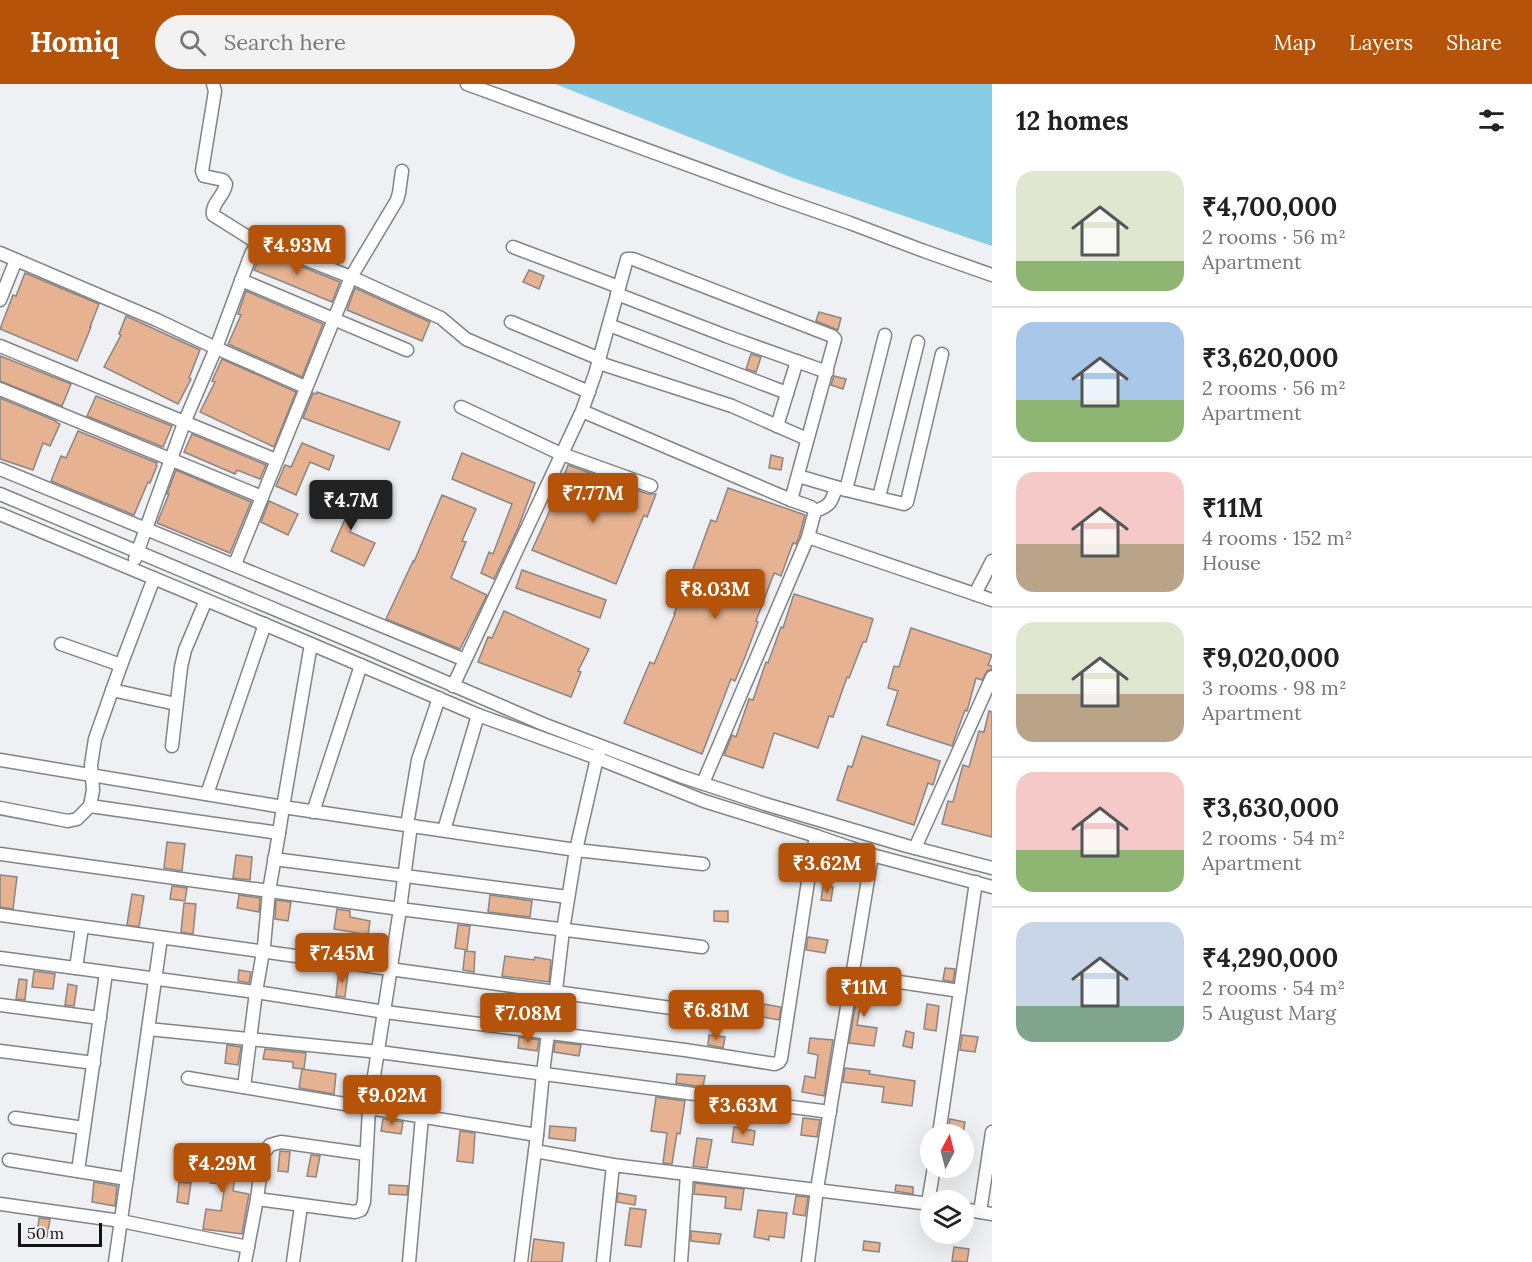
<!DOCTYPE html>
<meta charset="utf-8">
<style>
body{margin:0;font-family:Lora,serif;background:#f2f2f2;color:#222;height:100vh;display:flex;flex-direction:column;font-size:22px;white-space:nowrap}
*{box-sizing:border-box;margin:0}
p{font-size:20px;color:#767676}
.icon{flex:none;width:33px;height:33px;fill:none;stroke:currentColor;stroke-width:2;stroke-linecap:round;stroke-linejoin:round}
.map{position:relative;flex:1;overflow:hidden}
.side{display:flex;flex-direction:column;background:#fff;width:540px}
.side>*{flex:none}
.needle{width:39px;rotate:7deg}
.buttons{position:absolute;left:920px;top:1040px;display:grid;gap:12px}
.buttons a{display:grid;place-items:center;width:54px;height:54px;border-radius:50%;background:#fff;box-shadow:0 6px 24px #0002;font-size:30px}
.scale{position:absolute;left:18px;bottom:15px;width:84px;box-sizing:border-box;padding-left:6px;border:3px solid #131314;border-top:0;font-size:16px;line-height:21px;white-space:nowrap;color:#131314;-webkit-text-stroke:4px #eff0f3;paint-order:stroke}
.price{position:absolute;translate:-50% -51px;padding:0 14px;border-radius:6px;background:#b45309;color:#fff;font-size:20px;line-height:39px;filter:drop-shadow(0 2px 3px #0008)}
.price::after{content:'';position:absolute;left:50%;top:36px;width:18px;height:14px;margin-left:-9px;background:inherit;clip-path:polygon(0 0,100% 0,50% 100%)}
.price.active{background:#222;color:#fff}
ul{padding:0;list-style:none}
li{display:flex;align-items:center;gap:18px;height:150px;padding:0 24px}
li+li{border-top:2px solid #e0e0e0}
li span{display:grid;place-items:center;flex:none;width:168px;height:120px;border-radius:18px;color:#555}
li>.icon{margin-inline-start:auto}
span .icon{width:72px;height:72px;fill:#fffc;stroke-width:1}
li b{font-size:26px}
h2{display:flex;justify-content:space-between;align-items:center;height:72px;padding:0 24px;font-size:26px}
header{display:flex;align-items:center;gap:36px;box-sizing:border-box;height:84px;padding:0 30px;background:#b45309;color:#fff}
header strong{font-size:28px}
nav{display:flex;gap:33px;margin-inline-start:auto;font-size:21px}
.search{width:420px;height:54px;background:#f2f2f2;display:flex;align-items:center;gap:15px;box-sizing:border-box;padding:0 21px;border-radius:33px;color:#767676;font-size:22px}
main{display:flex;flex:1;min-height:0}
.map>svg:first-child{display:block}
.water{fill:#89cde4}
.building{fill:#e7b291;stroke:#898684;stroke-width:1.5}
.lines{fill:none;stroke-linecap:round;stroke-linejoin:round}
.minor-casing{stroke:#828385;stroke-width:15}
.minor{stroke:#fff;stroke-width:12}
</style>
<header>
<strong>Homiq</strong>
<div class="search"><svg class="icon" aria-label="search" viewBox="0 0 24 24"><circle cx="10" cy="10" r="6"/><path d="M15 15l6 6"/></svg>Search here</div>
<nav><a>Map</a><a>Layers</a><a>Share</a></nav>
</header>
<main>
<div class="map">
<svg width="992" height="1178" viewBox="0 0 992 1178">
<rect width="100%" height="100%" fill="#eff0f3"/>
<path class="water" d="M555,0H992V162L793,94Z"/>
<g class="building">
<path d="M262,168H265L340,198L332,218L254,186Z"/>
<path d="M529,186L544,192L539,205L523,198Z"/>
<path d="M25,189L99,220L90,243H91L77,277L0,245L13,211L16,212Z"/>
<path d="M355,204L430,238L422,257L347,226Z"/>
<path d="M246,207L323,240L302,293L228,260L241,231L238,230Z"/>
<path d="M819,228L841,234L838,246L816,237Z"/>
<path d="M126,232L200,266L189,294L191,295L178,320L104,283L121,251L119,250Z"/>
<path d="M751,270L761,273L756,288L746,285Z"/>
<path d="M0,272L71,300L62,322L0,297Z"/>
<path d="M222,275L296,308L274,363L200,328L215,298L212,297Z"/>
<path d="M834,292L846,295L843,305L831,301Z"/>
<path d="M317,308L400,338L389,366L303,334L313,309L316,310Z"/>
<path d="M96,312L172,342L163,363L87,332Z"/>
<path d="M0,314L56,337V338L60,340L50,362L43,359L33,386L0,375Z"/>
<path d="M78,347L157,379L156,381L157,382L150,399L148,398L134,431L51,397L61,372L66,374Z"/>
<path d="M192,350L266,381L260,395L237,386L235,390L184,368Z"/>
<path d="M302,359L334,372L329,386L310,378L296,411L276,402L285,381L291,383Z"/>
<path d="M462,369L535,399L518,444L494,495L481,489L489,468L493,470L512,420L452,395Z"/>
<path d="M771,371L783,374L781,386L769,384Z"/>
<path d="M568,381L648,410H656L647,433L644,431L616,500L532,466L556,413Z"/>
<path d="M176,386L251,418L230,469L157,439L169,410H167Z"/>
<path d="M728,404L805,431L800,450L796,460L793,459L781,492L774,489L756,537L758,538L745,573L735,597L731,595L702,670L624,639L650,578L654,580L675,530H674L682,508L684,509L711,436L716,438Z"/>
<path d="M342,405L363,413L350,448L375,459L364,482L331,467L346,433L334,429Z"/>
<path d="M442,411L476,425L462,457L466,458L451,494L487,511L460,565L386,535L413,477L414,478Z"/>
<path d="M269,417L298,430L288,451L261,438Z"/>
<path d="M522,486L606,516L600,534L516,504Z"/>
<path d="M794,510L873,535L866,558H863L849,594L847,593L833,633L829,632L818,664L774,649L763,684L724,671L732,651L736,653L749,615L753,616L766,578L768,579L781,543L783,544Z"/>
<path d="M504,527L589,565L578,587L581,588L571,613L478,578L488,553L492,554Z"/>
<path d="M911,544L992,571L988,581L992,582V585L987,587L982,596L976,594L967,627L965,626L952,662L887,641L898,607L888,604L894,582L899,583Z"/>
<path d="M989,627L992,628V753L942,740L948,717L953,718L963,681L969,683L979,647L984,648Z"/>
<path d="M862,652L940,677L933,701L928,699L914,741L837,716L848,682L852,683Z"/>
<path d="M167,758L185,760L182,787L164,784Z"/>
<path d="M236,771L252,773L250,796L233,794Z"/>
<path d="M0,791L17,793L13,825L0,823Z"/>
<path d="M172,802L187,804L185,817L170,815Z"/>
<path d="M823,802L833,803L831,817L821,816Z"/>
<path d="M132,810L144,812L139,843L127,841Z"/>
<path d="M239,811L260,814L259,828L237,824Z"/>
<path d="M490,811L532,817L530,833L488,828Z"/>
<path d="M276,816L291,818L288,837L275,835Z"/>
<path d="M184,819L196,820L193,850L181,848Z"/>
<path d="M337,825L350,827V833L370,837L368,851L334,845Z"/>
<path d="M714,827H728V838L714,837Z"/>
<path d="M458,841L470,842L467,866L455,864Z"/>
<path d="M808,853L828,856L825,869L806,866Z"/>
<path d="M465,867L475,868L474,888L463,886Z"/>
<path d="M505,872L534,876L535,873L551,876L549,898L502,892Z"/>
<path d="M945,884L955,885L953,898L943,896Z"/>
<path d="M239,886L251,888L249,899L238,897Z"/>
<path d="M339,886L348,888L345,913L336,912Z"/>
<path d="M34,887L55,890L53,905L32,903Z"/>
<path d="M19,895L27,896L25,916L16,915Z"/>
<path d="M68,900L77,902L74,922L65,921Z"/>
<path d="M859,900L881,904L879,916L862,913L857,941L877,944L874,962L849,959Z"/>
<path d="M710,910L723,911L721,923L709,921Z"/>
<path d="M752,918L781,923L779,936L750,931Z"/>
<path d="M927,920L939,922L936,947L924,945Z"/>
<path d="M906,947L914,949L912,964L903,962Z"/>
<path d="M709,951L725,953L723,964L708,961Z"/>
<path d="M962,951L978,953L975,968L960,966Z"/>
<path d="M519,953L539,956L537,967L518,964Z"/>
<path d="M810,954L833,956L824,1012L802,1008L805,992L815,994L818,971L808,969Z"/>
<path d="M555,958L581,961L579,972L554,968Z"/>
<path d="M227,961L241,963L238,981L225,979Z"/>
<path d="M265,965L306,969L304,985L293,984V978L263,975Z"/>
<path d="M845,984L870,987L869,990L915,997L912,1022L882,1018L884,1003L843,998Z"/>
<path d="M302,985L336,990L334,1010L299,1004Z"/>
<path d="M677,990L705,992L703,1003L676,999Z"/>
<path d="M656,1013L685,1017L680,1050L677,1049L672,1080L663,1079L667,1049L651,1047Z"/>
<path d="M803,1034L820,1036L817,1053L801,1051Z"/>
<path d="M383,1035L403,1038L401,1050L381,1047Z"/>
<path d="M950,1035L965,1038L963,1050L948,1047Z"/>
<path d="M550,1042L576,1044L575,1057L549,1054Z"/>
<path d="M734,1043L755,1047L753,1061L732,1058Z"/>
<path d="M460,1047L475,1049L473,1079L457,1077Z"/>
<path d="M697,1054L712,1056L707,1084L693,1082Z"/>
<path d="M280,1067L290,1068L288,1088L278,1087Z"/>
<path d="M193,1068L205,1069L204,1074L237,1076L233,1107L249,1110L242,1150L203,1145L206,1125L221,1127L225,1100L210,1099L211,1094L191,1093Z"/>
<path d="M311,1071L320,1072L316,1093L307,1092Z"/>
<path d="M94,1098L117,1102L115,1122L92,1118Z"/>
<path d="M179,1098L191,1099L188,1120L177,1118Z"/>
<path d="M695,1099L744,1105L741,1126L725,1124L726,1113L694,1110Z"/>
<path d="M389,1101L408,1102L407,1111L389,1110Z"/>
<path d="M896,1101L913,1103V1110L895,1107Z"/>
<path d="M618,1109L636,1112L635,1121L617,1118Z"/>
<path d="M796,1112L808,1113L805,1132L793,1130Z"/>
<path d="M630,1124L646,1126L641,1163L625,1161Z"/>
<path d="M758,1126L787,1129L784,1154L769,1152V1156L754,1153Z"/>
<path d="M39,1134L50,1135L47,1153L37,1152Z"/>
<path d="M691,1147L721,1150L719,1160L691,1157Z"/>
<path d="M534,1155L564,1159L562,1178H531Z"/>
<path d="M864,1157L880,1159L879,1168L863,1166Z"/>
<path d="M954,1163L969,1165L967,1178L952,1177Z"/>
</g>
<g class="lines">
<defs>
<g id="minor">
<path d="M213,0L215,7L202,87L204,92L223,96L226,100C224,113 211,119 213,131L259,160"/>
<path d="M467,0L781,115L850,139L924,167L992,191"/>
<path d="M513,163L619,203"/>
<path d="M0,169L157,236L216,264L305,303"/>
<path d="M241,196L407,266"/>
<path d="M617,210L726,252L827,288"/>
<path d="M0,216L16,176"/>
<path d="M511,238L600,275"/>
<path d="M609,241L787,309"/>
<path d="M0,262L276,376"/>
<path d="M599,279L732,322L807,355"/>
<path d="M0,305L262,413"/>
<path d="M461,323L559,369L651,402"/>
<path d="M777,342L797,277"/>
<path d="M0,385L465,576"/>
<path d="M798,392L846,406L904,420L907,418L942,270"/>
<path d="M846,406L885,251"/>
<path d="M0,410L355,559L543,640L680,692L765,720L907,762L992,784"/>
<path d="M879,413L918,258"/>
<path d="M815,427C830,422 832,418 836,403"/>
<path d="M0,430L278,546L478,631L597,674L704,717L816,752L872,771L992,803"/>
<path d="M808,453L992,516"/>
<path d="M135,475L184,339L216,264L251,170L257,160H267L351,193L441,234L466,255L589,308"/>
<path d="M235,480L351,193L397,116L399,109L402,87"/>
<path d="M975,510L992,477"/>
<path d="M61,560L121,581"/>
<path d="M311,560L283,723L576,766L703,780"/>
<path d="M453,602L582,327L595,290L627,175H633L832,252L835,255L791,416L582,327"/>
<path d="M112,606L176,620"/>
<path d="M172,662L181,583L185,566L206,516"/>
<path d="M0,676L283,723L279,749L90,722"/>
<path d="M703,699L808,453L815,427L811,423L791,416"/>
<path d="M207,710L265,540"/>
<path d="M0,724L68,737L77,735L90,722L93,706L91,681L95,655L121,581L154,494"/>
<path d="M313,728L361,581"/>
<path d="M407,741L418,676L439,614"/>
<path d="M411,741L400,825L702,863"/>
<path d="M444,746L478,631"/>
<path d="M915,764L992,593"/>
<path d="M0,770L400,825L369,1024L188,994"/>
<path d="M274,775L568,813"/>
<path d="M0,831C245,867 491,897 736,933"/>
<path d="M0,874L256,908L385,928L685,966L775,980L779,978L781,975L809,791L816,752"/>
<path d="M76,884L82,843"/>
<path d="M852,891L960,907"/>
<path d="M0,921L100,934"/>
<path d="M148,945L379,968L830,1028"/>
<path d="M0,967L94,979"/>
<path d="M244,1003L256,908L264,862L269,807L279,749"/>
<path d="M15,1034L84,1044"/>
<path d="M939,1050L976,798"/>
<path d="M535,1067L613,1081L930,1120"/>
<path d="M9,1076L127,1095"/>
<path d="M78,1087L106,889"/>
<path d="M257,1115L355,1128L361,1126L364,1118L369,1024L537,1051"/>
<path d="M928,1119L934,1083"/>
<path d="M0,1120L121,1137L248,1163"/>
<path d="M963,1125L992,1130"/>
<path d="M980,1128L992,1048"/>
<path d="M115,1178L161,854"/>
<path d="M245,1178L257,1115L263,1070L270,1061L281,1058L366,1070"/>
<path d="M293,1178L301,1122"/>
<path d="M409,1178L422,1033"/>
<path d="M521,1178L537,1051L543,989L548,949L556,906L563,846L576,766L597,674L600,666"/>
<path d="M603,1178L613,1081"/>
<path d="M681,1178L687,1090"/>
<path d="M808,1178L817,1105L872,771"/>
</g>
</defs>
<use href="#minor" class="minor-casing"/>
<use href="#minor" class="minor"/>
</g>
</svg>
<div class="buttons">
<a><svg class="needle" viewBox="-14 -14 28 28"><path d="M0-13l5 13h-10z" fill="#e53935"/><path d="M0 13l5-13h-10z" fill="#767676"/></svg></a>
<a><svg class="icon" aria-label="layers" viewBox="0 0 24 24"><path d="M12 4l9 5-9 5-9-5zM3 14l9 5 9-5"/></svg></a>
</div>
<div class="scale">50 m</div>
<b class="price" style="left:297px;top:192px">₹4.93M</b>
<b class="price" style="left:593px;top:440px">₹7.77M</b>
<b class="price active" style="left:351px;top:447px">₹4.7M</b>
<b class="price" style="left:715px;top:536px">₹8.03M</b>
<b class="price" style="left:827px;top:810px">₹3.62M</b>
<b class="price" style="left:342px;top:900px">₹7.45M</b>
<b class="price" style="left:864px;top:934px">₹11M</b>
<b class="price" style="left:716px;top:957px">₹6.81M</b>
<b class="price" style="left:528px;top:960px">₹7.08M</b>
<b class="price" style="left:392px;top:1042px">₹9.02M</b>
<b class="price" style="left:743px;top:1052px">₹3.63M</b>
<b class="price" style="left:222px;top:1110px">₹4.29M</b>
</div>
<section class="side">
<h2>12 homes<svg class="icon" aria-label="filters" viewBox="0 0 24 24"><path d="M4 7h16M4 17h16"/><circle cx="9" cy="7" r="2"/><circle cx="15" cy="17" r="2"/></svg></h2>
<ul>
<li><span style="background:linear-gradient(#dfe7d0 75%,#8fb573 0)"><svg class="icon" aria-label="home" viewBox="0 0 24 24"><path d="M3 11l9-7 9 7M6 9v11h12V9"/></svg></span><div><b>₹4,700,000</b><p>2 rooms · 56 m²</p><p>Apartment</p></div></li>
<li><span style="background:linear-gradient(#a9c7e8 65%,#8fb573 0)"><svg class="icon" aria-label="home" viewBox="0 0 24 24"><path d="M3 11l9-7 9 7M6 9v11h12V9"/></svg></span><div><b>₹3,620,000</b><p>2 rooms · 56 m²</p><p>Apartment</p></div></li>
<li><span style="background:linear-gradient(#f6c9c9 60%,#b9a48a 0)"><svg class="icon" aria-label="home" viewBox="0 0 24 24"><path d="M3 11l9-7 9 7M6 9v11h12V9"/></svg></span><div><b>₹11M</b><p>4 rooms · 152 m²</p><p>House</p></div></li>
<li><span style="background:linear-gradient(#dfe7d0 60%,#b9a48a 0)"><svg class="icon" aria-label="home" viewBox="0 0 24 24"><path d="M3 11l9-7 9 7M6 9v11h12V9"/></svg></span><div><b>₹9,020,000</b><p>3 rooms · 98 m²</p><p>Apartment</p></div></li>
<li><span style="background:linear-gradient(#f6c9c9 65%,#8fb573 0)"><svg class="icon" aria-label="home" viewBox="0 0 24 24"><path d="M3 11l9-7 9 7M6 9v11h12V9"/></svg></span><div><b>₹3,630,000</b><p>2 rooms · 54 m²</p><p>Apartment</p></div></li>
<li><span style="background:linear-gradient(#c9d6e8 70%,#7fa58c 0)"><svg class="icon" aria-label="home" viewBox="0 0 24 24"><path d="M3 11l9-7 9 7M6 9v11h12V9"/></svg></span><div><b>₹4,290,000</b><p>2 rooms · 54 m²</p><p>5 August Marg</p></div></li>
</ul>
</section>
</main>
